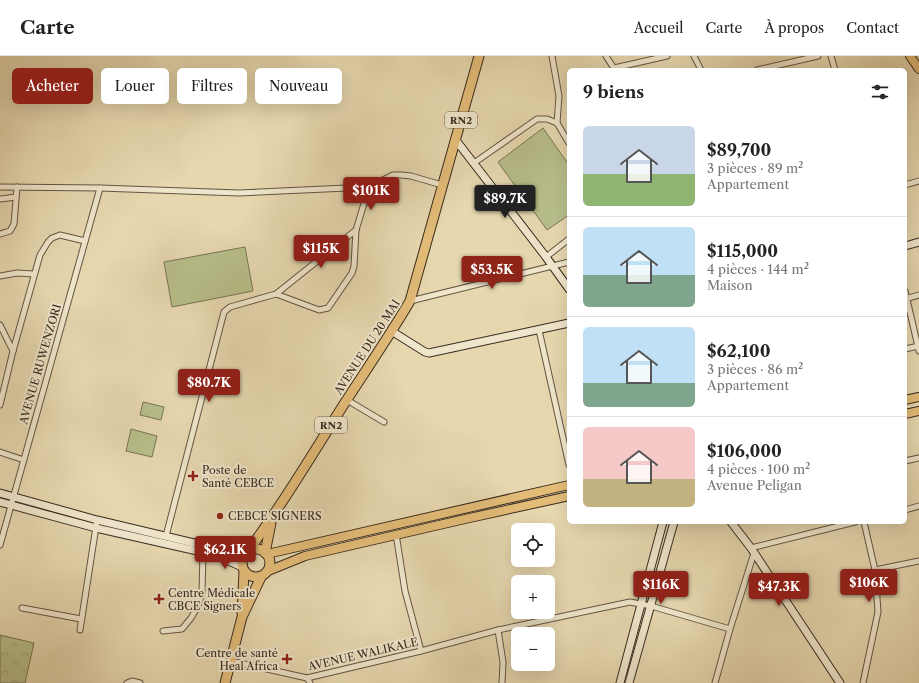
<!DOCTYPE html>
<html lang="fr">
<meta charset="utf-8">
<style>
body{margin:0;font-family:"Libre Caslon Text",serif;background:#f2f2f2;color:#222;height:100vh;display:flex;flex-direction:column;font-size:15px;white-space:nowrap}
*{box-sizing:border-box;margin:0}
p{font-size:13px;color:#767676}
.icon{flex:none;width:22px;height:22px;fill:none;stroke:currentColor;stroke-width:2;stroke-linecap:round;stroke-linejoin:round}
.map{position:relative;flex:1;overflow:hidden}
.sheet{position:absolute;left:567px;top:12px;width:340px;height:456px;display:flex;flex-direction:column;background:#fff;border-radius:6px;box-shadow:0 4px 16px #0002}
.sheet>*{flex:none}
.hud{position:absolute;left:12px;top:12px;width:380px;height:36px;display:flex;gap:8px}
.controls{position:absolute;left:511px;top:467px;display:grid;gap:8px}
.controls a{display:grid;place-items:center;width:44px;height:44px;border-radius:6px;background:#fff;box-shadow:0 4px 16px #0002;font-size:20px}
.price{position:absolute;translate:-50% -34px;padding:0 9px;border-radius:4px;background:#8f2418;color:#fff;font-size:13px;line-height:26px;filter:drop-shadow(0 1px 2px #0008)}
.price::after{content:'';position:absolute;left:50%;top:24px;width:12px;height:9px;margin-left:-6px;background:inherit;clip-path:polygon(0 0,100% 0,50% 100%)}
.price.current{background:#222;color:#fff}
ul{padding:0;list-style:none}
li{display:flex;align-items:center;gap:12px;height:100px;padding:0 16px}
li+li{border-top:1px solid #e0e0e0}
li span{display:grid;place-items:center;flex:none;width:112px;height:80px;border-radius:6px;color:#555}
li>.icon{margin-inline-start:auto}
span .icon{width:48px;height:48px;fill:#fffc;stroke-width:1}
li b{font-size:17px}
h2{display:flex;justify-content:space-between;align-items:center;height:48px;padding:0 16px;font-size:17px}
.chip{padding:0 14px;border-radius:6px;background:#fff;box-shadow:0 4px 16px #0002;font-size:14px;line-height:36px}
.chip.current{background:#8f2418;color:#fff}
header{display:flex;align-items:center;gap:24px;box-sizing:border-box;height:56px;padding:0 20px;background:#fff;border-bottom:1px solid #e0e0e0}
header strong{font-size:19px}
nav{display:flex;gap:22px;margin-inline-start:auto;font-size:14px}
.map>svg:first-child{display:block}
.forest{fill:url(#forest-crowns);stroke:#777454}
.park{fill:#b7be8a;stroke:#777454}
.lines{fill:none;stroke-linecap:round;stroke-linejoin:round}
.street-casing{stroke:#635543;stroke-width:7}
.secondary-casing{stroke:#372a1f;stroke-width:9}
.primary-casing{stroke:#372a1f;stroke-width:10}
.highway-casing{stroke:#372a1f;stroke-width:11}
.street{stroke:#efe5cb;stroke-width:5}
.secondary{stroke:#efe5cb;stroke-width:7}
.primary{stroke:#e3bc78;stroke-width:8}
.highway{stroke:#e3bc78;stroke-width:9}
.poi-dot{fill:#8f2418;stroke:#efe5cb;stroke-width:1.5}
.labels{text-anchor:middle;stroke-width:4;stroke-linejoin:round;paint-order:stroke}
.shield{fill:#efe5cb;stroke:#6e6253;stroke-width:1}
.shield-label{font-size:10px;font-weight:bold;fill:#372a1f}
.street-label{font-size:11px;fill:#372a1f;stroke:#efe5cb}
.poi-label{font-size:11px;fill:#372a1f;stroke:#efe5cb;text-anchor:start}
</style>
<header>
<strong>Carte</strong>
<nav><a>Accueil</a><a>Carte</a><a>À propos</a><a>Contact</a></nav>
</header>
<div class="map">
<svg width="919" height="627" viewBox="0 0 919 627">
<defs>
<pattern id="forest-crowns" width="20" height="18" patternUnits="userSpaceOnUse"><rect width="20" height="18" fill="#b7be8a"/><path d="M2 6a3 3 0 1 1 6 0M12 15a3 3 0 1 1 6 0" fill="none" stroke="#9ea377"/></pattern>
</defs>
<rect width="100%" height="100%" fill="#e6d7af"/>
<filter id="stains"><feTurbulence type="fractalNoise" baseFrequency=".005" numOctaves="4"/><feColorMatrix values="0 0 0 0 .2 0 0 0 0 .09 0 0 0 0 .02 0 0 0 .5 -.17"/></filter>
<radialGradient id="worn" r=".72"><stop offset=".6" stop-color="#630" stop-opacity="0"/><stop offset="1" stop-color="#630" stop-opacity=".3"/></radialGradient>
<path class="forest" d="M0,579L34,587L25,627H0Z"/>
<g class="park">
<path d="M543,72L569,109V159L547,174L498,106Z"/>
<path d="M245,191L253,235L172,251L164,206Z"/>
<path d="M143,346L164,351L161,364L140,359Z"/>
<path d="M131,373L157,380L152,401L126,395Z"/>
</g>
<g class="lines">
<defs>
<g id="street">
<path d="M552,0L559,40L557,67"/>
<path d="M606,0L615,14"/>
<path d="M694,0L701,14"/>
<path d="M831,0L835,14"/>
<path d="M614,12L667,0"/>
<path d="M757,14L818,0"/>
<path d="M474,107L537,63H547L557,67L569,87"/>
<path d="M905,129L919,125"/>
<path d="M0,131L100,132L239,137L369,131L393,119H401L411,120L442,129"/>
<path d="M0,143L16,141"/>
<path d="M0,178L10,175L14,168L17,131"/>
<path d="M546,201L569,183"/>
<path d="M0,220L17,217L34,218"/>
<path d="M905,235L919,295"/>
<path d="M276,238L319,254L328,252L352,217L354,210L356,174L369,131"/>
<path d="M905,243L919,239"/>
<path d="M410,245L569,206"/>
<path d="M0,269L13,295"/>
<path d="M539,274L569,409"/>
<path d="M905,293L919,290"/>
<path d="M347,344L384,366"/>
<path d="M0,349L13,295L40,199L48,186L52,182L60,179L85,185"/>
<path d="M0,396L24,404"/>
<path d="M905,405L919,402"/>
<path d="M905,454L919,450"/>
<path d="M396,478L405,535L421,595"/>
<path d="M166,480L224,256L230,251L276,238L356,174"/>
<path d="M0,489L100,132"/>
<path d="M751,492L855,466"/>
<path d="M875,514L919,505"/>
<path d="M22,552L81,563"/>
<path d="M80,574L97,464"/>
<path d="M498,574L503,606L502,627"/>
<path d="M163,575L182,573L191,562L198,550L202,538L203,496"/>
<path d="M231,605L307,622L421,595L498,574L630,546L651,550L730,573"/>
<path d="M307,622L310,627"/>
<path d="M127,627L132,625L140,627"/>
<path d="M715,627L730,573L754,497"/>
<path d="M863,627L878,556L875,514L864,466"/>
</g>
<g id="secondary">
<path d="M455,83L546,201L569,233"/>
<path d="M905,190L919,186"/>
<path d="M393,276L425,296L429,297L569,267"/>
<path d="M0,437L97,464L215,492L246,497"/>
<path d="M0,446L96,472L215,499L242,511"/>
<path d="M731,466L751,492L840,627"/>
<path d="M620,627L663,466"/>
<path d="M629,627L674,466"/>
</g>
<g id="primary">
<path d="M910,0L919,13"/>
<path d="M905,344L919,341"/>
<path d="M905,358L919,355"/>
<path d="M267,498L569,429"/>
<path d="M268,515L305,500L465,463L569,440"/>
</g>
<g id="highway">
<circle cx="256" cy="507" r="14"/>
<path d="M248,495C284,447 314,395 346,345C368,311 390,279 410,245L479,0"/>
<path d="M265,497L271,467"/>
<path d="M242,557L244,515"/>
<path d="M225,627L242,561L261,521"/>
</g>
</defs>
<use href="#street" class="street-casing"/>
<use href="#secondary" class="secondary-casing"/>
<use href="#primary" class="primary-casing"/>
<use href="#highway" class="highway-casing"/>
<use href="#street" class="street"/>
<use href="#secondary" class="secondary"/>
<use href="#primary" class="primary"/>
<use href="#highway" class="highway"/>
</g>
<g class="poi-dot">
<path d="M191 414h4v4h4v4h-4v4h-4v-4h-4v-4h4z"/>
<circle cx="220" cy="460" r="4"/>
<path d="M157 537h4v4h4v4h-4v4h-4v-4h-4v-4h4z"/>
<path d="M285 597h4v4h4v4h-4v4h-4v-4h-4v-4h4z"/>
</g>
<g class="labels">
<g class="shield">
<rect x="445" y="56" width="32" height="16" rx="3"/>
<rect x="315" y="361" width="32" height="16" rx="3"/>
</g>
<g class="shield-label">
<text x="461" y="68">RN2</text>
<text x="331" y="373">RN2</text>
</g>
<g class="street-label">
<text transform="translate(367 291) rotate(-57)" y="4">AVENUE DU 20 MAI</text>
<text transform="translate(40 308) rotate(-74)" y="4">AVENUE RUWENZORI</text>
<text transform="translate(363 598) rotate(-13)" y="4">AVENUE WALIKALE</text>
</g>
<g class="poi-label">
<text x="202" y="418">Poste de<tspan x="202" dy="13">Santé CEBCE</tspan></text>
<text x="228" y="464">CEBCE SIGNERS</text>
<text x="168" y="541">Centre Médicale<tspan x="168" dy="13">CBCE Signers</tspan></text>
<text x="278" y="601" text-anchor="end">Centre de santé<tspan x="278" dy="13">Heal Africa</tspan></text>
</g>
</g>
<rect width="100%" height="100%" filter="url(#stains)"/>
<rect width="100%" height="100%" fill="url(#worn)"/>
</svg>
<div class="controls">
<a><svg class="icon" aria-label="locate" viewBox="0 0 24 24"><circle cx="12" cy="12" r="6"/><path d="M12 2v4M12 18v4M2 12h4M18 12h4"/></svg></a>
<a>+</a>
<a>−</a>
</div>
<b class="price" style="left:371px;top:155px">$101K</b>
<b class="price current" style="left:505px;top:163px">$89.7K</b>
<b class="price" style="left:321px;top:213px">$115K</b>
<b class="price" style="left:492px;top:234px">$53.5K</b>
<b class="price" style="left:209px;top:347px">$80.7K</b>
<b class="price" style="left:225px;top:514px">$62.1K</b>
<b class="price" style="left:869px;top:547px">$106K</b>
<b class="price" style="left:661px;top:549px">$116K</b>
<b class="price" style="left:779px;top:551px">$47.3K</b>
<div class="hud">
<a class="chip current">Acheter</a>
<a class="chip">Louer</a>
<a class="chip">Filtres</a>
<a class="chip">Nouveau</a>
</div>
<section class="sheet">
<h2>9 biens<svg class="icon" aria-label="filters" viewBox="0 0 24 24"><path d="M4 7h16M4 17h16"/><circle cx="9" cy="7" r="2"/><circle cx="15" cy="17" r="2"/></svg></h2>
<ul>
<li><span style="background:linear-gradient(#c9d6e8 60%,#8fb573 0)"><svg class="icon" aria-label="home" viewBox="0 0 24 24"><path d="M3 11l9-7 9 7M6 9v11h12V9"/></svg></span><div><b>$89,700</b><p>3 pièces · 89 m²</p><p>Appartement</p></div></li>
<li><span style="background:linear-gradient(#bfe0f5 60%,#7fa58c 0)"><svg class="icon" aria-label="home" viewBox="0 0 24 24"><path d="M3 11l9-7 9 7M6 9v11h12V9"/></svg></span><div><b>$115,000</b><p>4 pièces · 144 m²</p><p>Maison</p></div></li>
<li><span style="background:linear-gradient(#bfe0f5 70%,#7fa58c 0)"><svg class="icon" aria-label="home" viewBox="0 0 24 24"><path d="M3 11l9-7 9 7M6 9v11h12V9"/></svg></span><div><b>$62,100</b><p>3 pièces · 86 m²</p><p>Appartement</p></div></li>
<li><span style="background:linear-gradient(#f6c9c9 65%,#c2b280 0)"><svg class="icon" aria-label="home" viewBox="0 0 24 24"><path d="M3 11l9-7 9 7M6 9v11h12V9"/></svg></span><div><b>$106,000</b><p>4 pièces · 100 m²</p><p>Avenue Peligan</p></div></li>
</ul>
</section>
</div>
